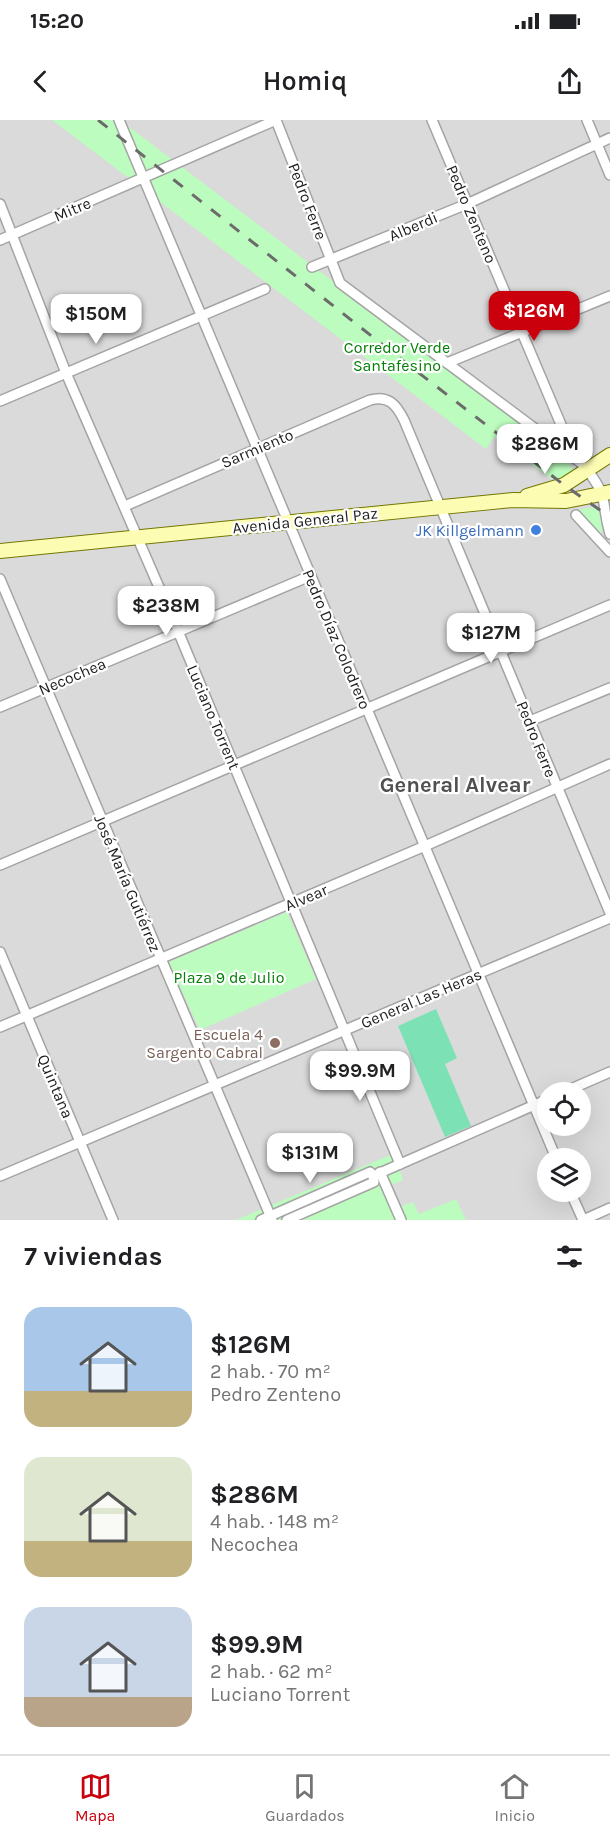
<!DOCTYPE html>
<html lang="es">
<meta charset="utf-8">
<style>
body{margin:0;font-family:Karla,sans-serif;background:#f6f6f6;color:#202124;height:100vh;display:flex;flex-direction:column;font-size:22px;white-space:nowrap}
*{box-sizing:border-box;margin:0}
p{font-size:20px;color:#757577}
.icon{flex:none;width:33px;height:33px;fill:none;stroke:currentColor;stroke-width:2;stroke-linecap:round;stroke-linejoin:round}
.map{position:relative;height:1100px;overflow:hidden}
.details{display:flex;flex-direction:column;background:#fff;flex:1}
.details>*{flex:none}
.tools{position:absolute;left:537px;top:962px;display:grid;gap:12px}
.tools a{display:grid;place-items:center;width:54px;height:54px;border-radius:50%;background:#fff;box-shadow:0 6px 24px #0002;font-size:30px}
.price{position:absolute;translate:-50% -51px;padding:0 14px;border-radius:12px;background:#fff;color:#222;font-size:20px;line-height:39px;filter:drop-shadow(0 2px 3px #0008)}
.price::after{content:'';position:absolute;left:50%;top:36px;width:18px;height:14px;margin-left:-9px;background:inherit;clip-path:polygon(0 0,100% 0,50% 100%)}
.price.current{background:#ca000c;color:#fff}
ul{padding:0;list-style:none}
li{display:flex;align-items:center;gap:18px;height:150px;padding:0 24px}
li span{display:grid;place-items:center;flex:none;width:168px;height:120px;border-radius:18px;color:#555}
li>.icon{margin-inline-start:auto}
span .icon{width:72px;height:72px;fill:#fffc;stroke-width:1}
li b{font-size:26px}
h2{display:flex;justify-content:space-between;align-items:center;height:72px;padding:0 24px;font-size:26px}
.status{display:flex;justify-content:space-between;align-items:center;height:42px;padding:0 30px;background:#fff;direction:ltr}
.status svg{height:16px;fill:currentColor}
header{display:flex;justify-content:space-between;align-items:center;height:78px;padding:0 24px;background:#fff;font-size:27px;font-weight:600}
.dock{display:flex;justify-content:space-around;align-items:center;height:84px;border-top:2px solid #e0e0e0;background:#fff;font-size:16px;color:#757577}
.dock a{display:grid;justify-items:center;gap:3px}
.dock .current{color:#ca000c}
.map>svg:first-child{display:block}
.residential{fill:#dbdada;fill-rule:evenodd}
.park{fill:#bcfcbe}
.pitch{fill:#7ce2b5}
.lines{fill:none;stroke-linecap:round;stroke-linejoin:round}
.street-casing{stroke:#a4a4a4;stroke-width:12}
.secondary-casing{stroke:#727800;stroke-width:16}
.street{stroke:#fff;stroke-width:9}
.secondary{stroke:#fcfcb3;stroke-width:14}
.rail{stroke:#6b6b6b;stroke-width:3;stroke-dasharray:12 12;stroke-linecap:butt}
.shop-dot{fill:#3f7fe0;stroke:#fff;stroke-width:2}
.education-dot{fill:#8d6e63;stroke:#fff;stroke-width:2}
.labels{text-anchor:middle;stroke-width:4.5;stroke-linejoin:round;paint-order:stroke}
.street-label{font-size:16px;fill:#1d1d1d;stroke:#fff}
.park-label{font-size:16px;fill:#068009;stroke:#fff}
.shop-label{font-size:16px;fill:#366cbe;stroke:#fff;text-anchor:end}
.education-label{font-size:16px;fill:#785e54;stroke:#fff;text-anchor:end}
.district-label{font-size:22px;font-weight:bold;fill:#505050;stroke:#fff}
</style>
<div class="status"><b>15:20</b><svg viewBox="0 0 49 12"><path d="M0 12V9h3v3zM5 12V6h3v6zM10 12V3h3v9zM15 12V0h3v12zM26 1h20v11H26zM47 4h2v5h-2z"/></svg></div>
<header><svg class="icon" aria-label="back" viewBox="0 0 24 24"><path d="M15 5l-7 7 7 7"/></svg>Homiq<svg class="icon" aria-label="share" viewBox="0 0 24 24"><path d="M12 15V3M7 8l5-5 5 5M5 13v7h14v-7"/></svg></header>
<div class="map">
<svg width="610" height="1100" viewBox="0 0 610 1100">
<rect width="100%" height="100%" fill="#efeae2"/>
<path class="residential" d="M0,0H610V1100H0ZM548,972H580V1005H548ZM548,1038H580V1071H548Z"/>
<g class="park">
<path d="M52,0H120L565,337L574,351L560,358L552,359L494,317L486,329Z"/>
<path d="M603,386L601,416L575,390Z"/>
<path d="M287,792L316,859L200,910L168,842Z"/>
<path d="M395,1033L403,1060L391,1065L400,1087L413,1082L419,1094L456,1079L466,1100H236Z"/>
</g>
<path class="pitch" d="M436,889L457,938L445,944L471,1006L445,1017L398,906Z"/>
<g class="lines">
<defs>
<g id="street">
<path d="M119,0L556,1038"/>
<path d="M276,0L340,163L581,343"/>
<path d="M432,0L565,314L577,337"/>
<path d="M587,0L610,55"/>
<path d="M0,84L66,253L178,511L400,1044"/>
<path d="M0,120L276,0"/>
<path d="M312,147L467,84L610,18"/>
<path d="M447,243L610,176"/>
<path d="M0,281L265,169"/>
<path d="M586,348C610,380 600,378 610,414"/>
<path d="M125,386L370,280C388,275 396,284 404,300L610,793"/>
<path d="M576,395L610,432"/>
<path d="M0,459L272,1100"/>
<path d="M0,587L310,456"/>
<path d="M530,601L610,568"/>
<path d="M0,745L610,485"/>
<path d="M0,832L113,1100"/>
<path d="M0,907L425,726L610,644"/>
<path d="M564,972L610,952"/>
<path d="M380,1052L401,1100"/>
<path d="M0,1056L610,798"/>
<path d="M373,1056L548,979"/>
<path d="M570,1071L583,1100"/>
<path d="M261,1100L370,1052L373,1056"/>
<path d="M287,1100L374,1062L373,1056"/>
<path d="M583,1100L610,1088"/>
</g>
<g id="secondary">
<path d="M527,376L564,365L610,335"/>
<path d="M0,431L513,380L566,381L610,372"/>
</g>
</defs>
<use href="#street" class="street-casing"/>
<use href="#secondary" class="secondary-casing"/>
<use href="#street" class="street"/>
<use href="#secondary" class="secondary"/>
<path class="rail" d="M98,0L393,233L564,365L610,397"/>
</g>
<circle class="shop-dot" cx="536" cy="410" r="6"/>
<circle class="education-dot" cx="275" cy="923" r="6"/>
<g class="labels">
<g class="street-label">
<text transform="translate(308 81) rotate(69)" y="6">Pedro Ferre</text>
<text transform="translate(72 89) rotate(-23)" y="6">Mitre</text>
<text transform="translate(472 94) rotate(67)" y="6">Pedro Zenteno</text>
<text transform="translate(413 106) rotate(-23)" y="6">Alberdi</text>
<text transform="translate(257 328) rotate(-23)" y="6">Sarmiento</text>
<text transform="translate(305 400) rotate(-6)" y="6">Avenida General Paz</text>
<text transform="translate(337 519) rotate(67)" y="6">Pedro Díaz Colodrero</text>
<text transform="translate(72 556) rotate(-23)" y="6">Necochea</text>
<text transform="translate(214 597) rotate(67)" y="6">Luciano Torrent</text>
<text transform="translate(537 619) rotate(68)" y="6">Pedro Ferre</text>
<text transform="translate(128 763) rotate(67)" y="6">José María Gutiérrez</text>
<text transform="translate(306 777) rotate(-23)" y="6">Alvear</text>
<text transform="translate(421 878) rotate(-23)" y="6">General Las Heras</text>
<text transform="translate(56 966) rotate(67)" y="6">Quintana</text>
</g>
<g class="park-label">
<text x="397" y="233">Corredor Verde<tspan x="397" dy="18">Santafesino</tspan></text>
<text x="229" y="863">Plaza 9 de Julio</text>
</g>
<g class="shop-label">
<text x="524" y="416">JK Killgelmann</text>
</g>
<g class="education-label">
<text x="263" y="920">Escuela 4<tspan x="263" dy="18">Sargento Cabral</tspan></text>
</g>
<g class="district-label">
<text x="455" y="672">General Alvear</text>
</g>
</g>
</svg>
<div class="tools">
<a><svg class="icon" aria-label="locate" viewBox="0 0 24 24"><circle cx="12" cy="12" r="6"/><path d="M12 2v4M12 18v4M2 12h4M18 12h4"/></svg></a>
<a><svg class="icon" aria-label="layers" viewBox="0 0 24 24"><path d="M12 4l9 5-9 5-9-5zM3 14l9 5 9-5"/></svg></a>
</div>
<b class="price current" style="left:534px;top:222px">$126M</b>
<b class="price" style="left:96px;top:225px">$150M</b>
<b class="price" style="left:545px;top:355px">$286M</b>
<b class="price" style="left:166px;top:517px">$238M</b>
<b class="price" style="left:491px;top:544px">$127M</b>
<b class="price" style="left:360px;top:982px">$99.9M</b>
<b class="price" style="left:310px;top:1064px">$131M</b>
</div>
<section class="details">
<h2>7 viviendas<svg class="icon" aria-label="filters" viewBox="0 0 24 24"><path d="M4 7h16M4 17h16"/><circle cx="9" cy="7" r="2"/><circle cx="15" cy="17" r="2"/></svg></h2>
<ul>
<li><span style="background:linear-gradient(#a9c7e8 70%,#c2b280 0)"><svg class="icon" aria-label="home" viewBox="0 0 24 24"><path d="M3 11l9-7 9 7M6 9v11h12V9"/></svg></span><div><b>$126M</b><p>2 hab. · 70 m²</p><p>Pedro Zenteno</p></div></li>
<li><span style="background:linear-gradient(#dfe7d0 70%,#c2b280 0)"><svg class="icon" aria-label="home" viewBox="0 0 24 24"><path d="M3 11l9-7 9 7M6 9v11h12V9"/></svg></span><div><b>$286M</b><p>4 hab. · 148 m²</p><p>Necochea</p></div></li>
<li><span style="background:linear-gradient(#c9d6e8 75%,#b9a48a 0)"><svg class="icon" aria-label="home" viewBox="0 0 24 24"><path d="M3 11l9-7 9 7M6 9v11h12V9"/></svg></span><div><b>$99.9M</b><p>2 hab. · 62 m²</p><p>Luciano Torrent</p></div></li>
</ul>
</section>
<nav class="dock">
<a class="current"><svg class="icon" aria-label="map" viewBox="0 0 24 24"><path d="M3 6l6-2 6 2 6-2v14l-6 2-6-2-6 2zM9 4v14M15 6v14"/></svg>Mapa</a>
<a><svg class="icon" aria-label="saved" viewBox="0 0 24 24"><path d="M7 4h10v16l-5-4-5 4z"/></svg>Guardados</a>
<a><svg class="icon" aria-label="home" viewBox="0 0 24 24"><path d="M3 11l9-7 9 7M6 9v11h12V9"/></svg>Inicio</a>
</nav>
